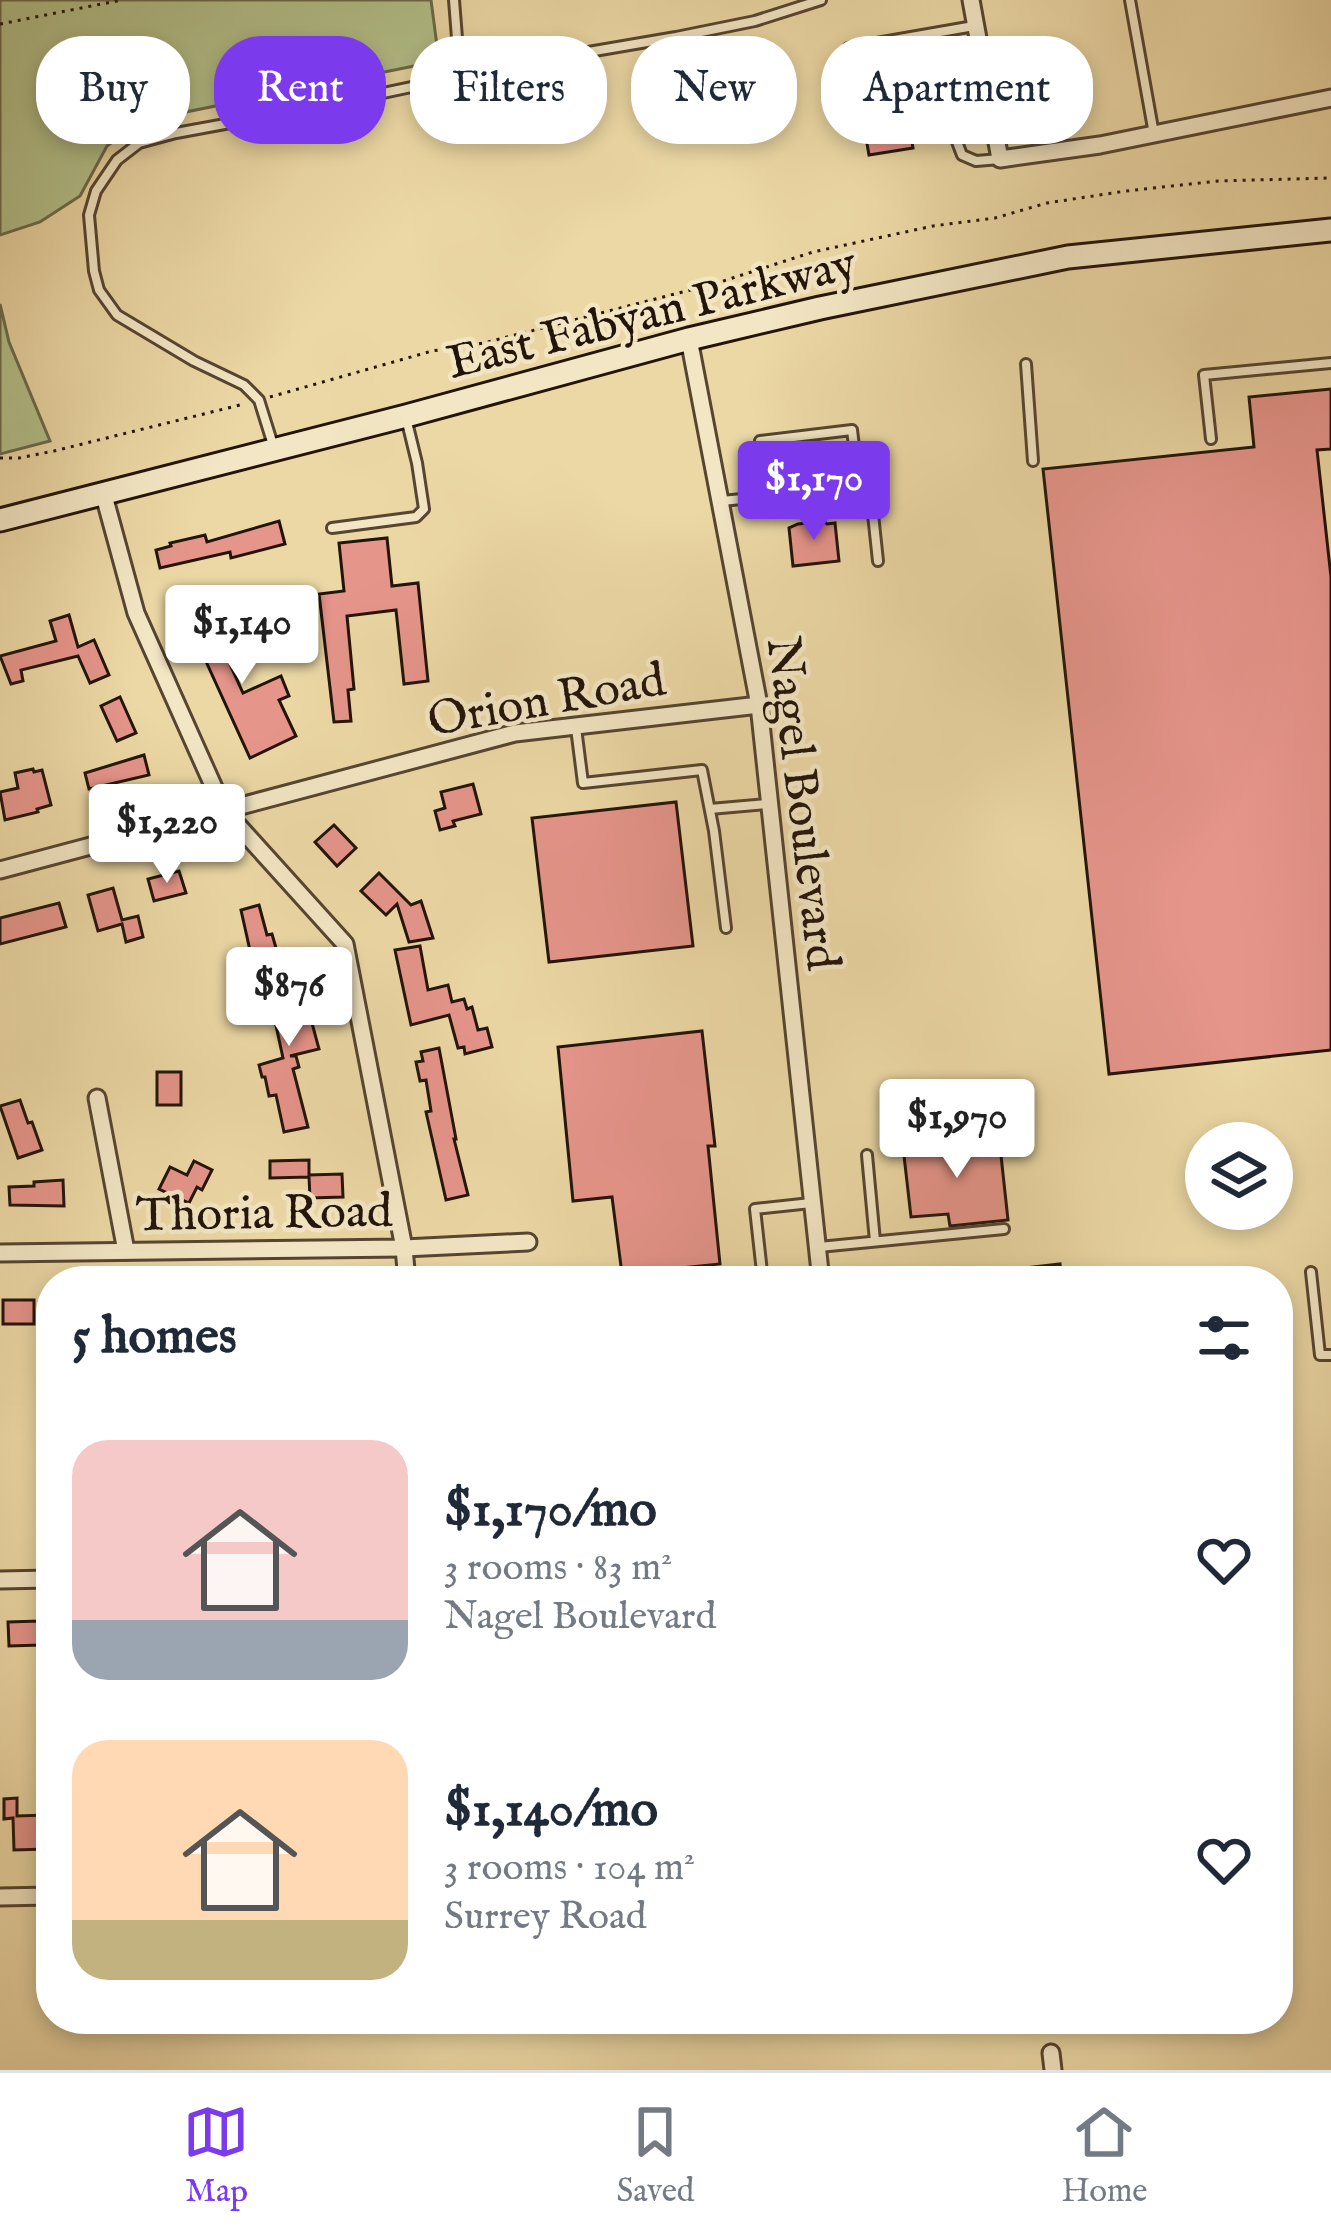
<!DOCTYPE html>
<meta charset="utf-8">
<style>
body{margin:0;font-family:"IM FELL English",serif;background:#f2f2f3;color:#1f2937;height:100vh;display:flex;flex-direction:column;font-size:45px;white-space:nowrap}
*{box-sizing:border-box;margin:0}
p{font-size:39px;color:#747a83}
.icon{flex:none;width:66px;height:66px;fill:none;stroke:currentColor;stroke-width:2;stroke-linecap:round;stroke-linejoin:round}
.map{position:relative;flex:1;overflow:hidden}
.sheet{position:absolute;left:36px;top:1266px;width:1257px;height:768px;display:flex;flex-direction:column;background:#fff;border-radius:48px;box-shadow:0 6px 18px #0003}
.sheet>*{flex:none}
.guide{position:absolute;left:36px;top:36px;width:1260px;height:108px;display:flex;gap:24px}
.controls{position:absolute;left:1185px;top:1122px;display:grid;gap:24px}
.controls a{display:grid;place-items:center;width:108px;height:108px;border-radius:50%;background:#fff;box-shadow:0 6px 18px #0003;font-size:60px}
.price{position:absolute;translate:-50% -102px;padding:0 27px;border-radius:12px;background:#fff;color:#222;font-size:39px;line-height:78px;filter:drop-shadow(0 3px 6px #0008)}
.price::after{content:'';position:absolute;left:50%;top:72px;width:36px;height:27px;margin-left:-18px;background:inherit;clip-path:polygon(0 0,100% 0,50% 100%)}
.price.selected{background:#7c3aed;color:#fff}
ul{padding:0;list-style:none}
li{display:flex;align-items:center;gap:36px;height:300px;padding:0 36px}
li span{display:grid;place-items:center;flex:none;width:336px;height:240px;border-radius:36px;color:#555}
li>.icon{margin-inline-start:auto}
span .icon{width:144px;height:144px;fill:#fffc;stroke-width:1}
li b{font-size:51px}
h2{display:flex;justify-content:space-between;align-items:center;height:144px;padding:0 36px;font-size:51px}
.pill{padding:0 42px;border-radius:48px;background:#fff;box-shadow:0 6px 18px #0003;font-size:42px;line-height:108px}
.pill.selected{background:#7c3aed;color:#fff}
.tab-bar{display:flex;justify-content:space-around;align-items:center;height:168px;border-top:3px solid #e0e1e3;background:#fff;font-size:33px;color:#747a83}
.tab-bar a{display:grid;justify-items:center;gap:6px}
.tab-bar .selected{color:#7c3aed}
.map>svg:first-child{display:block}
.green{fill:#b3c08a;stroke:#6b6a4a;stroke-width:3}
.building{fill:#e6958b;stroke:#23140a;stroke-width:3}
.lines{fill:none;stroke-linecap:round;stroke-linejoin:round}
.service-casing{stroke:#554531;stroke-width:14}
.minor-casing{stroke:#554531;stroke-width:21}
.secondary-casing{stroke:#23140a;stroke-width:27}
.path{stroke:#23140a;stroke-width:3;stroke-dasharray:3 6;stroke-linecap:butt}
.service{stroke:#f3e6c4;stroke-width:8}
.minor{stroke:#f3e6c4;stroke-width:15}
.secondary{stroke:#f3e6c4;stroke-width:21}
.labels{text-anchor:middle;stroke-width:9;stroke-linejoin:round;paint-order:stroke}
.street-label{font-size:48px;fill:#23140a;stroke:#f3e6c4}
</style>
<div class="map">
<svg width="1331" height="2070" viewBox="0 0 1331 2070">
<rect width="100%" height="100%" fill="#ecd8a5"/>
<filter id="stains"><feTurbulence type="fractalNoise" baseFrequency=".00167" numOctaves="4"/><feColorMatrix values="0 0 0 0 .2 0 0 0 0 .09 0 0 0 0 .02 0 0 0 .5 -.17"/></filter>
<radialGradient id="worn" r=".72"><stop offset=".6" stop-color="#630" stop-opacity="0"/><stop offset="1" stop-color="#630" stop-opacity=".3"/></radialGradient>
<g class="green">
<path d="M0,0H431L439,61L141,121L107,146L80,196L40,222L0,235Z"/>
<path d="M0,304L9,342L50,441L0,454Z"/>
</g>
<g class="building">
<path d="M904,97L913,148L869,155L860,104Z"/>
<path d="M1331,389V449L1317,450L1331,577V1050L1109,1074L1043,469L1254,447L1249,397Z"/>
<path d="M279,521L285,544L231,558L230,552L160,568L156,550L171,546L170,543L205,535L207,542Z"/>
<path d="M824,521L827,524L835,523L839,561L793,566L789,528L798,524Z"/>
<path d="M387,538L392,586L418,583L428,681L404,684L396,610L347,616L354,689L348,690L351,721L334,722L319,594L344,591L339,543Z"/>
<path d="M202,602L216,633L241,621L249,640L224,651L243,693L281,676L289,696L279,700L296,736L250,758L183,611Z"/>
<path d="M69,615L78,647L94,640L109,675L90,683L78,656L21,670L23,681L11,684L0,656L56,641L50,621Z"/>
<path d="M120,697L136,733L117,741L101,706Z"/>
<path d="M144,755L149,775L89,789L85,773Z"/>
<path d="M33,769L34,772L42,770L51,805L37,809L38,812L5,820L0,792L18,788L15,773Z"/>
<path d="M473,784L481,814L453,821L455,826L440,830L435,811L445,808L441,792Z"/>
<path d="M676,802L693,946L549,962L532,818Z"/>
<path d="M334,825L356,848L337,866L315,842Z"/>
<path d="M179,871L186,893L154,901L148,879Z"/>
<path d="M379,873L411,905L421,901L433,938L409,942L397,904L386,915L361,891Z"/>
<path d="M113,888L122,920L138,916L143,937L126,942L122,924L98,931L88,895Z"/>
<path d="M59,903L66,927L0,944V918Z"/>
<path d="M259,905L267,935L272,934L276,948L251,955L241,910Z"/>
<path d="M420,946L428,990L448,985L452,1002L464,999L467,1009L472,1007L478,1030L487,1028L492,1047L465,1054L464,1047L458,1048L449,1015L411,1025L395,950Z"/>
<path d="M299,975L319,1049L290,1056H296L299,1067L293,1069L308,1127L284,1132L276,1095L269,1096L265,1077H262L259,1065L283,1058L267,984Z"/>
<path d="M702,1031L715,1146H708L720,1264L622,1274L612,1197L573,1201L558,1047Z"/>
<path d="M439,1048L456,1139H454L468,1195L446,1200L426,1112L431,1111L426,1080L420,1081L416,1062L423,1061L421,1052Z"/>
<rect x="157" y="1072" width="24" height="33"/>
<path d="M20,1100L28,1123L32,1122L42,1150L18,1158L0,1106Z"/>
<path d="M999,1137L1008,1220L950,1226L948,1214L911,1217L903,1147Z"/>
<path d="M309,1160V1175L342,1174L343,1197L310,1198L309,1177L270,1178V1161Z"/>
<path d="M194,1161L212,1170L202,1190L197,1187L189,1203L159,1189L170,1167L187,1175Z"/>
<path d="M63,1180L64,1206L10,1205L9,1187L34,1186V1182Z"/>
<path d="M1060,1264L1062,1281H989L988,1272Z"/>
<rect x="3" y="1300" width="31" height="24"/>
<path d="M40,1621L41,1645L9,1646L8,1622Z"/>
<path d="M17,1798V1816L46,1815L47,1849L14,1850L13,1818L4,1819V1799Z"/>
</g>
<g class="lines">
<defs>
<g id="service">
<path d="M454,0L460,76"/>
<path d="M1130,0L1154,134"/>
<path d="M935,33L954,134L962,155L976,161L1000,159"/>
<path d="M848,48L974,26"/>
<path d="M1026,364L1033,461"/>
<path d="M1211,439L1204,375L1331,363"/>
<path d="M274,448L259,400L244,385L194,361L117,315L99,290L94,271L89,215L96,191L117,160L139,143L176,133L312,108L530,62L676,37L755,21L821,0"/>
<path d="M766,496L760,441L852,430L859,487"/>
<path d="M722,501L870,486L878,561"/>
<path d="M332,528L416,517L424,509L417,463L406,418"/>
<path d="M576,728L583,783L702,770L714,831L726,928"/>
<path d="M710,809L768,804"/>
<path d="M867,1155L875,1241"/>
<path d="M819,1247L1004,1229"/>
<path d="M762,1272L755,1209L811,1203"/>
<path d="M1311,1272L1320,1355H1331"/>
<path d="M879,1277L880,1281"/>
</g>
<g id="minor">
<path d="M971,0L1000,159L1100,145L1331,98"/>
<path d="M689,339L759,705L821,1281"/>
<path d="M103,492L136,613L224,810L345,944L404,1248L407,1281"/>
<path d="M0,870L515,733L759,705"/>
<path d="M97,1098L126,1251"/>
<path d="M0,1253L404,1248L528,1242"/>
<path d="M0,1580L51,1579"/>
<path d="M0,1897L51,1896"/>
<path d="M1051,2053L1053,2070"/>
</g>
<path id="secondary" d="M0,520L406,416L689,339L820,308L1068,257L1331,230"/>
</defs>
<use href="#service" class="service-casing"/>
<use href="#minor" class="minor-casing"/>
<use href="#secondary" class="secondary-casing"/>
<g class="path">
<path d="M0,24L122,0"/>
<path d="M270,397L432,351L484,343L714,284L813,252L933,226L995,218L1047,203L1126,191L1218,181L1331,178"/>
<path d="M0,458H19L54,451L244,404"/>
</g>
<use href="#service" class="service"/>
<use href="#minor" class="minor"/>
<use href="#secondary" class="secondary"/>
</g>
<g class="labels">
<g class="street-label">
<text transform="translate(651 311) rotate(-14)" y="17">East Fabyan Parkway</text>
<text transform="translate(546 698) rotate(-10)" y="17">Orion Road</text>
<text transform="translate(805 803) rotate(83)" y="17">Nagel Boulevard</text>
<text transform="translate(264 1211) rotate(-1)" y="17">Thoria Road</text>
</g>
</g>
<rect width="100%" height="100%" filter="url(#stains)"/>
<rect width="100%" height="100%" fill="url(#worn)"/>
</svg>
<div class="controls">
<a><svg class="icon" aria-label="layers" viewBox="0 0 24 24"><path d="M12 4l9 5-9 5-9-5zM3 14l9 5 9-5"/></svg></a>
</div>
<b class="price selected" style="left:814px;top:543px">$1,170</b>
<b class="price" style="left:242px;top:687px">$1,140</b>
<b class="price" style="left:167px;top:886px">$1,220</b>
<b class="price" style="left:289px;top:1049px">$876</b>
<b class="price" style="left:957px;top:1181px">$1,970</b>
<div class="guide">
<a class="pill">Buy</a>
<a class="pill selected">Rent</a>
<a class="pill">Filters</a>
<a class="pill">New</a>
<a class="pill">Apartment</a>
</div>
<section class="sheet">
<h2>5 homes<svg class="icon" aria-label="filters" viewBox="0 0 24 24"><path d="M4 7h16M4 17h16"/><circle cx="9" cy="7" r="2"/><circle cx="15" cy="17" r="2"/></svg></h2>
<ul>
<li><span style="background:linear-gradient(#f6c9c9 75%,#9aa5b1 0)"><svg class="icon" aria-label="home" viewBox="0 0 24 24"><path d="M3 11l9-7 9 7M6 9v11h12V9"/></svg></span><div><b>$1,170/mo</b><p>3 rooms · 83 m²</p><p>Nagel Boulevard</p></div><svg class="icon" aria-label="heart" viewBox="0 0 24 24"><path d="M12 20l-8-8c-3-5 5-10 8-4 3-6 11-1 8 4z"/></svg></li>
<li><span style="background:linear-gradient(#ffd9b3 75%,#c2b280 0)"><svg class="icon" aria-label="home" viewBox="0 0 24 24"><path d="M3 11l9-7 9 7M6 9v11h12V9"/></svg></span><div><b>$1,140/mo</b><p>3 rooms · 104 m²</p><p>Surrey Road</p></div><svg class="icon" aria-label="heart" viewBox="0 0 24 24"><path d="M12 20l-8-8c-3-5 5-10 8-4 3-6 11-1 8 4z"/></svg></li>
</ul>
</section>
</div>
<nav class="tab-bar">
<a class="selected"><svg class="icon" aria-label="map" viewBox="0 0 24 24"><path d="M3 6l6-2 6 2 6-2v14l-6 2-6-2-6 2zM9 4v14M15 6v14"/></svg>Map</a>
<a><svg class="icon" aria-label="saved" viewBox="0 0 24 24"><path d="M7 4h10v16l-5-4-5 4z"/></svg>Saved</a>
<a><svg class="icon" aria-label="home" viewBox="0 0 24 24"><path d="M3 11l9-7 9 7M6 9v11h12V9"/></svg>Home</a>
</nav>
